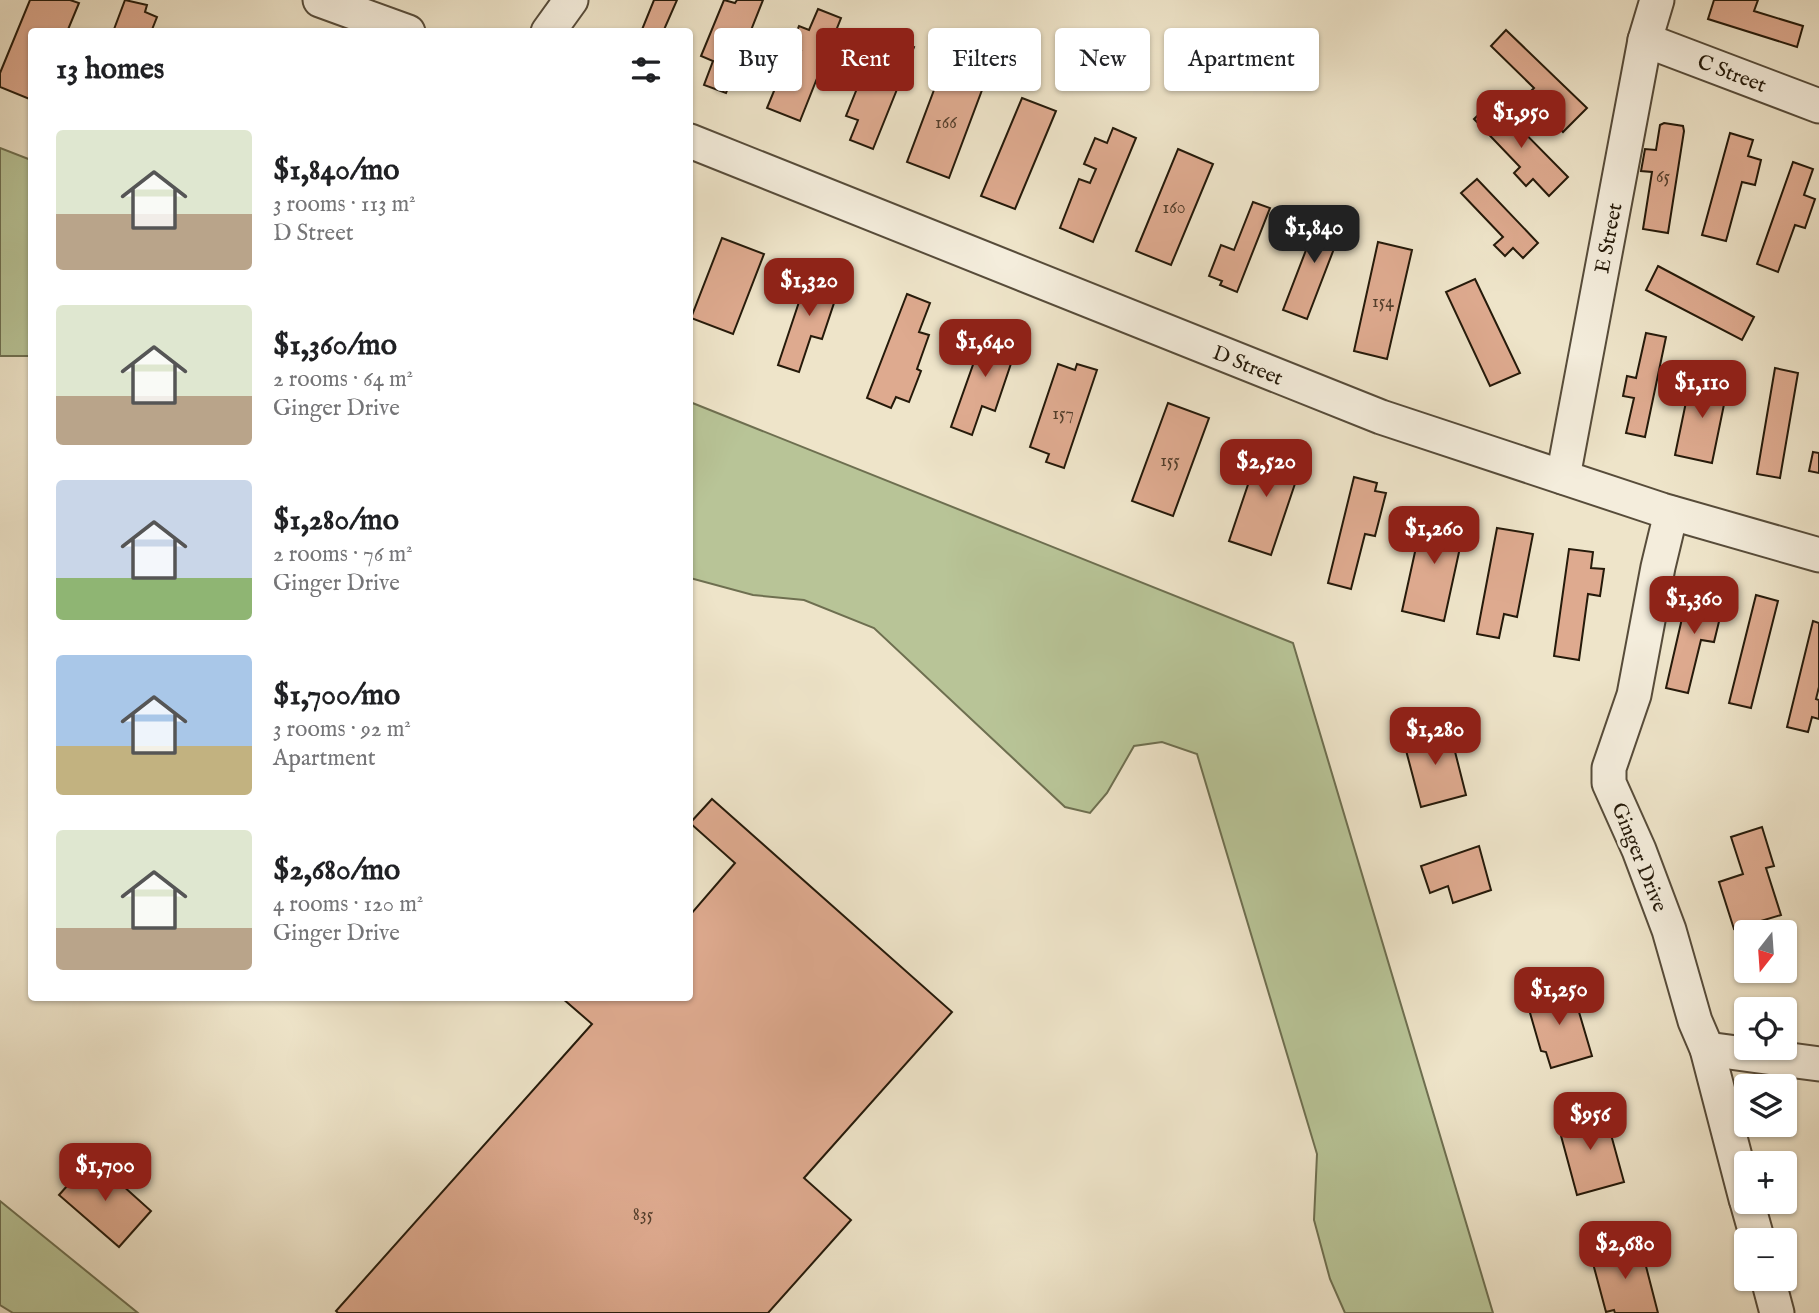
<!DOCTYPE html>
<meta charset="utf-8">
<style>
body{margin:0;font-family:"IM FELL English",serif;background:#f2f2f2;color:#202124;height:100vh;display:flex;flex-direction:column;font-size:26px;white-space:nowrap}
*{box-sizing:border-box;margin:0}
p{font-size:23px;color:#757577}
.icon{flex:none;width:38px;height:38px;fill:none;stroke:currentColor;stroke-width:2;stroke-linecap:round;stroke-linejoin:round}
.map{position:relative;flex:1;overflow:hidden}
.panel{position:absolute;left:28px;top:28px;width:665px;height:973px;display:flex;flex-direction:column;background:#fff;border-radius:7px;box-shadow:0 2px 5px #0004}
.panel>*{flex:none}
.top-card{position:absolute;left:714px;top:28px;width:665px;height:63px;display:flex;gap:14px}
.needle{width:46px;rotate:197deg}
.buttons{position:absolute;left:1734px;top:920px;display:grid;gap:14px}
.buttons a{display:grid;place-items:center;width:63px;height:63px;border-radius:7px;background:#fff;box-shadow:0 2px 5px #0004;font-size:35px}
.price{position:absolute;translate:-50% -60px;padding:0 16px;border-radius:14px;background:#8f2418;color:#fff;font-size:23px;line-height:46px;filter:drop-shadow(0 2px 4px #0008)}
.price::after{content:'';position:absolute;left:50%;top:42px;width:21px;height:16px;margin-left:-10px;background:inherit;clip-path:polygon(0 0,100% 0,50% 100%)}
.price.current{background:#222;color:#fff}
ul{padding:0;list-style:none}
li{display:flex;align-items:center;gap:21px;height:175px;padding:0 28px}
li span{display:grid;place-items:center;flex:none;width:196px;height:140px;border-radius:7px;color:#555}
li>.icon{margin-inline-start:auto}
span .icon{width:84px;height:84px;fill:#fffc;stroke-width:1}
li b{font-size:30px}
h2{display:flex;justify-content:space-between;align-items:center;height:84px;padding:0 28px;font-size:30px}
.tag{padding:0 24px;border-radius:7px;background:#fff;box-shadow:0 2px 5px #0004;font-size:24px;line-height:63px}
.tag.current{background:#8f2418;color:#fff}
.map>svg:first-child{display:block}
.green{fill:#b8c497;stroke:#6e6f50;stroke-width:2}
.building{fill:#deaa8f;stroke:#251a0a;stroke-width:2}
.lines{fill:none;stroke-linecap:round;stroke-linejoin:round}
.minor-casing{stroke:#574c3a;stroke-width:37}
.minor{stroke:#f4eddc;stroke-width:33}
.labels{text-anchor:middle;stroke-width:6;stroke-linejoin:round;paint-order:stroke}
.number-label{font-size:18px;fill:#533e2b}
.street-label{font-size:21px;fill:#251a0a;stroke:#f4eddc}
</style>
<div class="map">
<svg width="1819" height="1313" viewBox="0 0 1819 1313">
<rect width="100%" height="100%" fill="#eee4c9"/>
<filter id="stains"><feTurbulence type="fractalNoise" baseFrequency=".00286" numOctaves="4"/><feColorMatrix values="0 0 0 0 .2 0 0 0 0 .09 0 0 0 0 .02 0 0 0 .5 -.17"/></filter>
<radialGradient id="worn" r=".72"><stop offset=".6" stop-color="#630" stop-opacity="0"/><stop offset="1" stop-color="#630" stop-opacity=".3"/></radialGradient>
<g class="green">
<path d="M0,148L31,160V356H0Z"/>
<path d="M690,402L1293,643L1493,1313H1345L1330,1279L1314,1220L1317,1154L1197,754L1162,742L1134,746L1107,793L1090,813L1065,807L874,628L804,600L753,595L690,578Z"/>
<path d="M0,1201L138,1313H13L0,1305Z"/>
</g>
<g class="building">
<path d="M30,0H70L79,3L67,32H32V100L0,87V73Z"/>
<path d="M125,0L147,5L145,12L157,17L151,32H113Z"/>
<path d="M654,0H677L663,32H641Z"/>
<path d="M724,0L735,3L737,0H763L726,93L704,85L713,61L701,56Z"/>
<path d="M1714,0H1758L1754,11L1803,26L1797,47L1708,19Z"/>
<path d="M818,9L841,18L800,121L767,108L785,64L794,68L801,51L790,47L799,26L809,30Z"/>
<path d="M1506,30L1587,108L1563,132L1526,96L1534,88L1491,46Z"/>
<path d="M891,38L914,47L873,149L850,140L858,120L846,116L860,81L871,86Z"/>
<path d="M943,66L985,82L949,178L907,162Z"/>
<path d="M1022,98L1056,111L1015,209L981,196Z"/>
<path d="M1493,101L1568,177L1549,196L1533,179L1526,186L1514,173L1520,167L1474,119Z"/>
<path d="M1664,123L1683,126L1684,131L1668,233L1643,229L1652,172L1641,171L1645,149L1656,150L1660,125Z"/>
<path d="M1113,128L1136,138L1093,242L1060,228L1079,179L1090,183L1096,169L1084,164L1095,138L1107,143Z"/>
<path d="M1730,133L1753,140L1748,156L1761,160L1755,185L1742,182L1726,241L1702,235Z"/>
<path d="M1178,149L1213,164L1171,265L1136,251Z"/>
<path d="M1793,162L1813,169L1804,195L1815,199L1805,228L1795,225L1778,272L1757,264Z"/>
<path d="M1477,179L1538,243L1523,258L1513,248L1505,256L1494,245L1503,237L1461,193Z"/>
<path d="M1253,202L1270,208L1237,292L1220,285L1222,281L1209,276L1221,245L1234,250Z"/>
<path d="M1321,211L1345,220L1307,319L1283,310Z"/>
<path d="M722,238L764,254L733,334L691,318Z"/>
<path d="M1378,242L1412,250L1387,359L1354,351Z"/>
<path d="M811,266L832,273L826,290L837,294L822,339L811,336L799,372L778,365Z"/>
<path d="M1658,266L1754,317L1742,340L1646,290Z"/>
<path d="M1475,279L1520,373L1490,386L1446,292Z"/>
<path d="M907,294L930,303L919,332L929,335L917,369L921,371L909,402L896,397L891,408L867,398Z"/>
<path d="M986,328L1019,340L995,411L982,406L972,435L951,427Z"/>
<path d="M1646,333L1666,337L1645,437L1626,433L1634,398L1623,396L1627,376L1636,378Z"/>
<path d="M1058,364L1075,370L1077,364L1097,370L1064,468L1046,462L1049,454L1030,447Z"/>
<path d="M1775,368L1798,373L1780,478L1757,474Z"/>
<path d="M1691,378L1728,385L1712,463L1675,455Z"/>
<path d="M1168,403L1209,418L1173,516L1132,501Z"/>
<path d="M1262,443L1304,457L1271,555L1229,541Z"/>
<path d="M1813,452L1819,453V473L1809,471Z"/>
<path d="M1354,477L1377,483L1375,491L1386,493L1375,536L1365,534L1351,589L1328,583Z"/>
<path d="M1424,511L1466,520L1444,621L1402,611Z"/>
<path d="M1497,528L1533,534L1517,617L1504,614L1499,638L1477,634Z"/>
<path d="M1569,549L1593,552L1591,568L1604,569L1600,596L1588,594L1579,660L1554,656Z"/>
<path d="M1689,588L1725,597L1714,642L1701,640L1688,693L1666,688Z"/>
<path d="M1756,595L1778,601L1751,708L1729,703Z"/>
<path d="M1813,621L1819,623V687L1816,699L1819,700V719L1812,717L1808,732L1787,727Z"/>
<path d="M1449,728L1466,795L1421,807L1403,739Z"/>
<path d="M712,799L952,1012L804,1178L851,1220L768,1313H338L336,1311L592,1024L562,998H690V915L735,863L690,823Z"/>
<path d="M1762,827L1774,866L1766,868L1781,915L1734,929L1719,882L1743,874L1731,837Z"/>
<path d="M1479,846L1491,890L1453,903L1448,886L1430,893L1421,866Z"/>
<path d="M1571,985L1592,1056L1551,1068L1546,1052L1541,1051L1526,999Z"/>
<path d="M1604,1109L1624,1182L1577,1195L1557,1121Z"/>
<path d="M92,1158L151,1211L119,1247L59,1195Z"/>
<path d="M1640,1243L1658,1313H1615L1614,1310L1606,1312L1591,1256Z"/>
</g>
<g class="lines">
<defs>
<g id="minor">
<path d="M320,0L408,32"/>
<path d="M548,32L571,0"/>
<path d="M1645,40L1819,106"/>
<path d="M690,141L1381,417L1662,510L1819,555"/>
<path d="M1563,477L1645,40L1657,0"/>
<path d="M1671,513L1658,567L1634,695L1609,768V783L1639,850L1669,930L1695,1021L1707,1049L1746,1199"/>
<path d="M1707,1049L1819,1064"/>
<path d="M1747,1202L1758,1241"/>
<path d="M1768,1279L1777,1313"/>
</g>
</defs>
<use href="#minor" class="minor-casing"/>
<use href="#minor" class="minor"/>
</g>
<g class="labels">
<g class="number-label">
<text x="946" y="128">166</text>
<text x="1663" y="182">65</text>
<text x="1174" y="213">160</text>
<text x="1383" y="307">154</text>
<text x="1063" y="419">157</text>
<text x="1170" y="466">155</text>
<text x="643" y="1220">835</text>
</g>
<g class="street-label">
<text transform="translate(1732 73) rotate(21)" y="7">C Street</text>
<text transform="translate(1608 238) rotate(-79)" y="7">E Street</text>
<text transform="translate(1248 365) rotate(22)" y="7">D Street</text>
<text transform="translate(1640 857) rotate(68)" y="7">Ginger Drive</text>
</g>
</g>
<rect width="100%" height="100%" filter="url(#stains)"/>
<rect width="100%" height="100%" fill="url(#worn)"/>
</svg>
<div class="buttons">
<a><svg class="needle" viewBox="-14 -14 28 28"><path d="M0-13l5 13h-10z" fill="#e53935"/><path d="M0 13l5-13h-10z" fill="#757577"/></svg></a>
<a><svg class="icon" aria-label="locate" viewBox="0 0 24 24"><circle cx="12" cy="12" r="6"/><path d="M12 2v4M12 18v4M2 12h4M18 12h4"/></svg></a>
<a><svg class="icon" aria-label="layers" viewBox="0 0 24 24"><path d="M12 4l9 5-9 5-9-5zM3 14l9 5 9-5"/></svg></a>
<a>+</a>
<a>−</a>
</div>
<b class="price" style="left:1521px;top:150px">$1,950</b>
<b class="price current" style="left:1314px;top:265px">$1,840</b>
<b class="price" style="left:809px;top:318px">$1,320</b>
<b class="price" style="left:985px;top:379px">$1,640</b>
<b class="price" style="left:1702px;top:420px">$1,110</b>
<b class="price" style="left:1266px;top:499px">$2,520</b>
<b class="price" style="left:1434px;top:566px">$1,260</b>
<b class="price" style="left:1694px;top:636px">$1,360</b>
<b class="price" style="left:1435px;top:767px">$1,280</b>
<b class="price" style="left:1559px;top:1027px">$1,250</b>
<b class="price" style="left:1590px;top:1152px">$956</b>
<b class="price" style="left:105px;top:1203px">$1,700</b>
<b class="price" style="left:1625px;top:1281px">$2,680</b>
<div class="top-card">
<a class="tag">Buy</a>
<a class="tag current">Rent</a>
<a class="tag">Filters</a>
<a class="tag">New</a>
<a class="tag">Apartment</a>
</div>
<section class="panel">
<h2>13 homes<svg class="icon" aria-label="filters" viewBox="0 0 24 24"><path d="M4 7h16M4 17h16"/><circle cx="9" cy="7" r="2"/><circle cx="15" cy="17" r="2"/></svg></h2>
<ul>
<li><span style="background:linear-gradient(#dfe7d0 60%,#b9a48a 0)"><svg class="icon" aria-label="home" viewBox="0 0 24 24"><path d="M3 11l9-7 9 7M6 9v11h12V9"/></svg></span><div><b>$1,840/mo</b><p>3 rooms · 113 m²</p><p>D Street</p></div></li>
<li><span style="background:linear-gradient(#dfe7d0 65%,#b9a48a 0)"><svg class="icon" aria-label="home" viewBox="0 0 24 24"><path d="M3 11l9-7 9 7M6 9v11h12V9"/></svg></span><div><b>$1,360/mo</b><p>2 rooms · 64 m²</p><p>Ginger Drive</p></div></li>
<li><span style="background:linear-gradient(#c9d6e8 70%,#8fb573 0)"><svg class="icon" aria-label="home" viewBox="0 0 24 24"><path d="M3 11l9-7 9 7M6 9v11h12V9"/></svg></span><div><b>$1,280/mo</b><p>2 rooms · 76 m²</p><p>Ginger Drive</p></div></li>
<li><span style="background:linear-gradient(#a9c7e8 65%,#c2b280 0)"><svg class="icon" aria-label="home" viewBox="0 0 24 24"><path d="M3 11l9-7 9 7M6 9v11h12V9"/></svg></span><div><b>$1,700/mo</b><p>3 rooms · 92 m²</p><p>Apartment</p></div></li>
<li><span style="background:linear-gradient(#dfe7d0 70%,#b9a48a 0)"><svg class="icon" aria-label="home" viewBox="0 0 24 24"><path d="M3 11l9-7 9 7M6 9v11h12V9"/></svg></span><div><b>$2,680/mo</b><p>4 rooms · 120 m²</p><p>Ginger Drive</p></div></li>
</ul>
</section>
</div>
